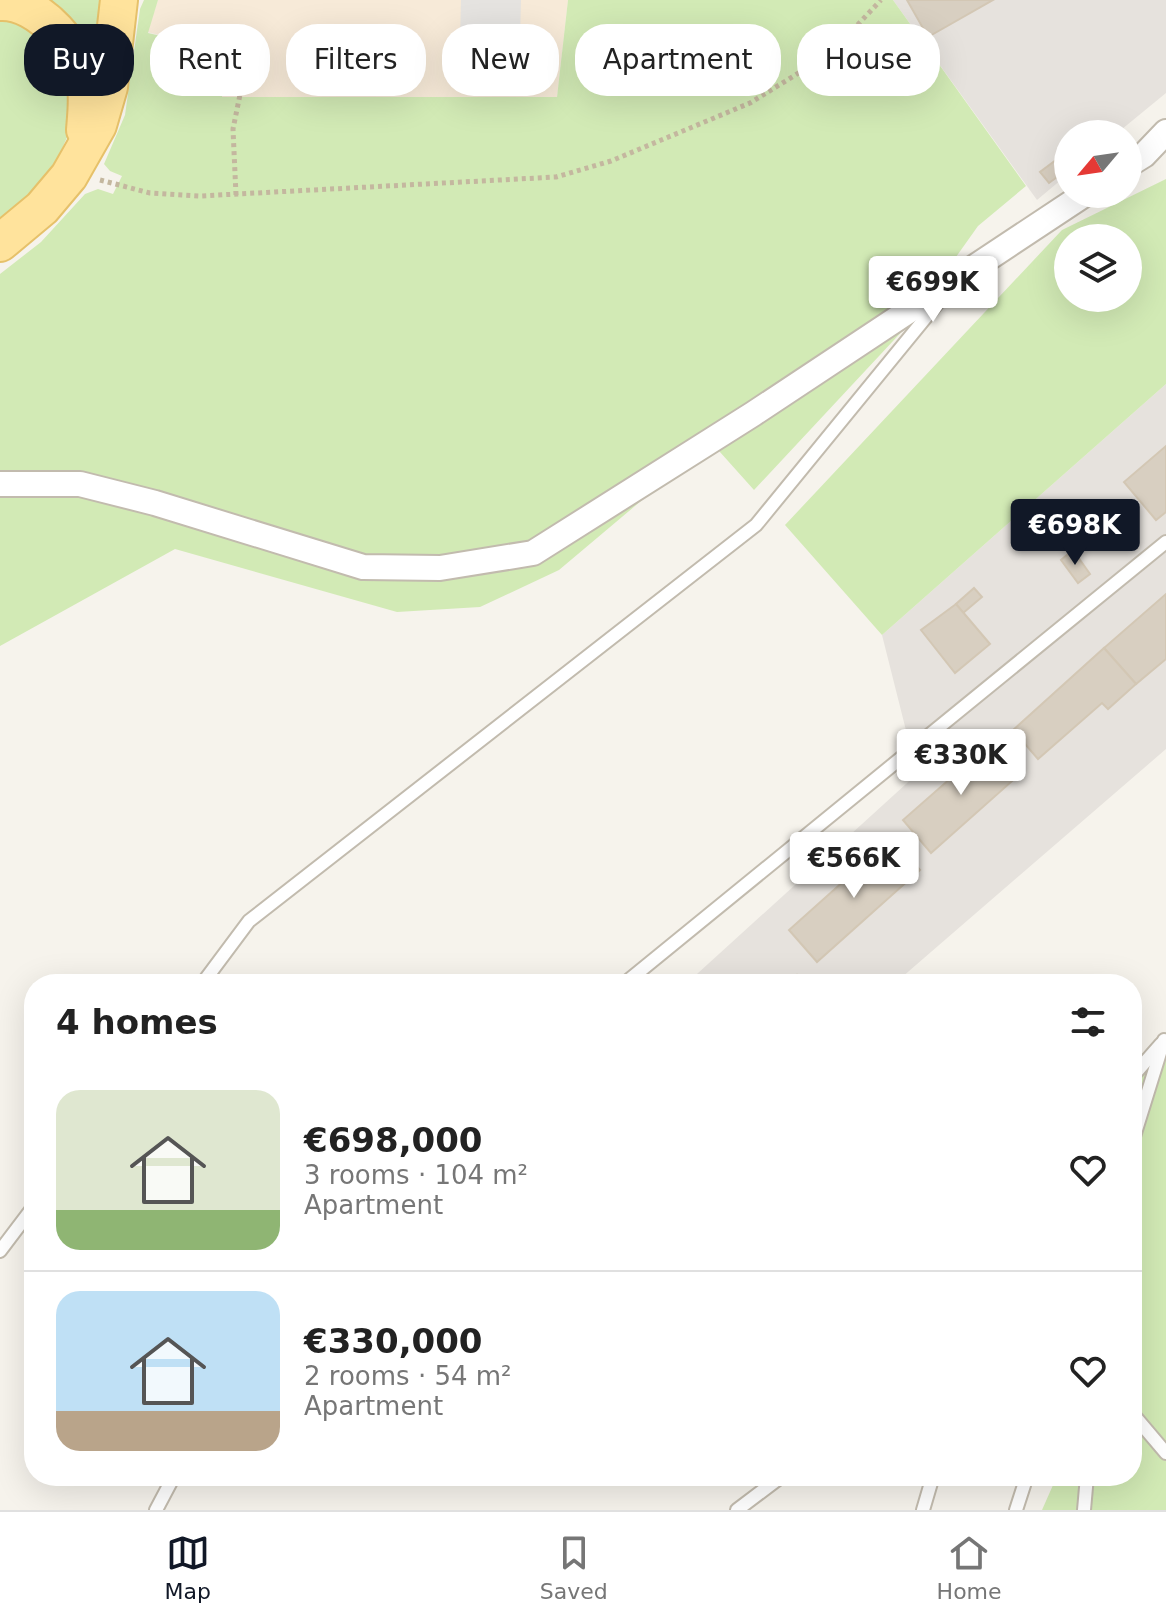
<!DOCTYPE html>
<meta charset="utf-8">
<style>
body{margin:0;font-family:"DejaVu Sans",sans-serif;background:#f2f2f2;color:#222;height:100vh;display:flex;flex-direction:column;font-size:30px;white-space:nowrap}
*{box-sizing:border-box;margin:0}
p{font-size:26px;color:#767676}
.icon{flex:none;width:44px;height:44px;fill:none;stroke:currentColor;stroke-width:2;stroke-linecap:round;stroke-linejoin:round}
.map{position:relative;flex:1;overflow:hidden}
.details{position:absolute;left:24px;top:974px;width:1118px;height:512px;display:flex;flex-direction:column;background:#fff;border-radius:32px;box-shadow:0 8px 32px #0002}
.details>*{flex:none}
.top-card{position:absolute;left:24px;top:24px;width:1118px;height:72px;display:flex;gap:16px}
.needle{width:52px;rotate:241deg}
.buttons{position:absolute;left:1054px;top:120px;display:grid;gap:16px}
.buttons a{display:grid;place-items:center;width:88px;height:88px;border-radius:50%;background:#fff;box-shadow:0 8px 32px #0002;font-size:40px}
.price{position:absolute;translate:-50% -68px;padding:0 18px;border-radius:8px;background:#fff;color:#222;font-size:26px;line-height:52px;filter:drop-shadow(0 2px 4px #0008)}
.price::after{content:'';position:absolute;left:50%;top:48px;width:24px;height:18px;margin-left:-12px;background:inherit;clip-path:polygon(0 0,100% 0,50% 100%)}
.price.on{background:#111827;color:#fff}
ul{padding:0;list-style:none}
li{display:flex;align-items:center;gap:24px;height:200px;padding:0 32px}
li+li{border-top:2px solid #e0e0e0}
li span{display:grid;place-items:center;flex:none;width:224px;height:160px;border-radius:24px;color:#555}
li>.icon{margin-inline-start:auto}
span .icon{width:96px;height:96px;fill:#fffc;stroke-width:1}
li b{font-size:34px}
h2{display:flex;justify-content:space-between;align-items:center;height:96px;padding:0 32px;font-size:34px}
.chip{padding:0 28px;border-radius:32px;background:#fff;box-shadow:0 8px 32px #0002;font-size:28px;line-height:72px}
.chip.on{background:#111827;color:#fff}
.tab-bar{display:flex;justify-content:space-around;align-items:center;height:112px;border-top:2px solid #e0e0e0;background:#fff;font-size:22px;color:#767676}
.tab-bar a{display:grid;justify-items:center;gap:4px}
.tab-bar .on{color:#111827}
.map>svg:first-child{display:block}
.commercial{fill:#f7ead8}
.industrial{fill:#e6e2dd}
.green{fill:#d2eab5;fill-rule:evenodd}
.parking{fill:#e5e3e0}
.building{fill:#d8cfc1;stroke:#d3c7b4;stroke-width:2}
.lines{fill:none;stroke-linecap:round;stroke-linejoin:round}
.service-casing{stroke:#c2bbae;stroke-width:16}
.minor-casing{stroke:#c2bbae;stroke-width:28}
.primary-casing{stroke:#e6c16a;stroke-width:40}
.path{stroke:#c4b79f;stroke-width:5;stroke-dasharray:4 4;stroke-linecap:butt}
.service{stroke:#fff;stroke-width:12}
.minor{stroke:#fff;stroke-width:24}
.primary{stroke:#ffe39c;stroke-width:36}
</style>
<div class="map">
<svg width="1166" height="1510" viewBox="0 0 1166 1510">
<rect width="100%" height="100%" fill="#f6f3ec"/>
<path class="commercial" d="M158,0H568L557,97H221L229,49L200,45L147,32Z"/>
<g class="industrial">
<path d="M893,0H1166V93L1116,134H1068V174L1037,200Z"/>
<path d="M1166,384V749L894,984H686L917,774L882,635Z"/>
</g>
<g class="green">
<path d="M33,0H108L97,95Z"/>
<path d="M144,0H158L148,33L200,45L230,48L222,97H557L568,0H893L1026,186L978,226L907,326L754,490L711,442L559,570L480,607L397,612L175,549L0,646V274L41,242L85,194L98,189L113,194L122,176L110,171L104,164L125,115L140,9Z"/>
<path d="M9,19C32,31 67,58 73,84C81,121 59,160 37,187C27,200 12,210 0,220V20Z"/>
<path d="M1166,179V384L882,635L785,525L1062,230ZM1068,238H1128V298H1068Z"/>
<path d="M1166,1047V1510H1042L1057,1476H1132V1073Z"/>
</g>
<path class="parking" d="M461,0H521L519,82H459Z"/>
<g class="building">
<path d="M907,0H993L928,37Z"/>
<path d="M1068,151V169L1049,183L1040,172Z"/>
<path d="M1166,446V512L1156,520L1124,482Z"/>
<path d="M1073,550L1090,574L1078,583L1061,560Z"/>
<path d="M974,588L982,597L963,613L956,604Z"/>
<path d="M1166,594V659L1136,684L1104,648Z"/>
<path d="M956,604L990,644L955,673L921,630Z"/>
<path d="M1104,648L1136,684L1108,709L1102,703L1038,759L1013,730Z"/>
<path d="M992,742L1020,774L931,853L903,820Z"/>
<path d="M892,838L920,870L817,962L789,930Z"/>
<path d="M797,975L806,984H787Z"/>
</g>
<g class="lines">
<defs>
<g id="service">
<path d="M202,984L249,921L756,525L940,300"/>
<path d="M624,984L1166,542"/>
<path d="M1132,1077L1161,1044"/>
<path d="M1132,1143L1164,1040"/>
<path d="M0,1251L34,1206"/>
<path d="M1132,1413L1166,1453"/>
<path d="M156,1510L174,1476"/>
<path d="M737,1510L782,1476"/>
<path d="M923,1510L933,1476"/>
<path d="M1016,1510L1027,1476"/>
<path d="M1084,1510L1087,1476"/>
</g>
<g id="minor">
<path d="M1128,165L1144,155L1166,132"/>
<path d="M0,484H80L155,503L363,567L440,568L533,553L753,414L1085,194"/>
</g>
<g id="primary">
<path d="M0,2C40,0 81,51 86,87C88,100 86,117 85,130"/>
<path d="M0,243L42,208L69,176L98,125L109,87L119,0"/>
</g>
</defs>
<use href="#service" class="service-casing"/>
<use href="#minor" class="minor-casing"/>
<use href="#primary" class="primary-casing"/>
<g class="path">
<path d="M100,180L150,193L200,196L556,177L611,161L750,103L831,53L881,0"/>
<path d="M236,195L233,129L243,80"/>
</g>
<use href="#service" class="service"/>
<use href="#minor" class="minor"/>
<use href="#primary" class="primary"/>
</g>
</svg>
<div class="buttons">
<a><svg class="needle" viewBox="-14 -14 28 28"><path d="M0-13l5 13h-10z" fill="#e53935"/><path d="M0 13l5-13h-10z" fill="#767676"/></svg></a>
<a><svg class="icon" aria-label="layers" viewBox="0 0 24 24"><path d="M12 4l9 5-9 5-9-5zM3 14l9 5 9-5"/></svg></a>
</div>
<b class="price" style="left:933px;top:324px">€699K</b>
<b class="price on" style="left:1075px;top:567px">€698K</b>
<b class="price" style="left:961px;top:797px">€330K</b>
<b class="price" style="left:854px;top:900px">€566K</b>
<div class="top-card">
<a class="chip on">Buy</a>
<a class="chip">Rent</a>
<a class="chip">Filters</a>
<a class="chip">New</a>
<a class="chip">Apartment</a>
<a class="chip">House</a>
</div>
<section class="details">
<h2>4 homes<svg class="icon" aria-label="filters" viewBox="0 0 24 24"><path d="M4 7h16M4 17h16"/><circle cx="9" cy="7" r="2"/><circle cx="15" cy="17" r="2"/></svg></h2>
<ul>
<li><span style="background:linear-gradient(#dfe7d0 75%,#8fb573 0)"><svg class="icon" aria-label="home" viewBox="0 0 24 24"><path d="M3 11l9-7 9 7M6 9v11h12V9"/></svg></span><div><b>€698,000</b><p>3 rooms · 104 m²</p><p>Apartment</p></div><svg class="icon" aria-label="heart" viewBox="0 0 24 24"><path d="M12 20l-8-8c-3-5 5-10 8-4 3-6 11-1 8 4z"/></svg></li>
<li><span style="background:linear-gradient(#bfe0f5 75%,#b9a48a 0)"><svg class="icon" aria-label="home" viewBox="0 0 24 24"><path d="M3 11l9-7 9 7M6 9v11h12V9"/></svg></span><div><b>€330,000</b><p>2 rooms · 54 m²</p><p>Apartment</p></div><svg class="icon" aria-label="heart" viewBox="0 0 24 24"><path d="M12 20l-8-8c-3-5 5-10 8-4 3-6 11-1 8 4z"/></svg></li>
</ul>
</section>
</div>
<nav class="tab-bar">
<a class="on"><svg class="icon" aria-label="map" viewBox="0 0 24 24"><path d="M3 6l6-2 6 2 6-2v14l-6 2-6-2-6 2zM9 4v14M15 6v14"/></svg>Map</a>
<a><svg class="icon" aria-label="saved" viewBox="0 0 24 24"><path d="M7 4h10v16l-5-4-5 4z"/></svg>Saved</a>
<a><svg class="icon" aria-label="home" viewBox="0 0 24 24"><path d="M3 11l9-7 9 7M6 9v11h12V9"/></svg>Home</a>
</nav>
